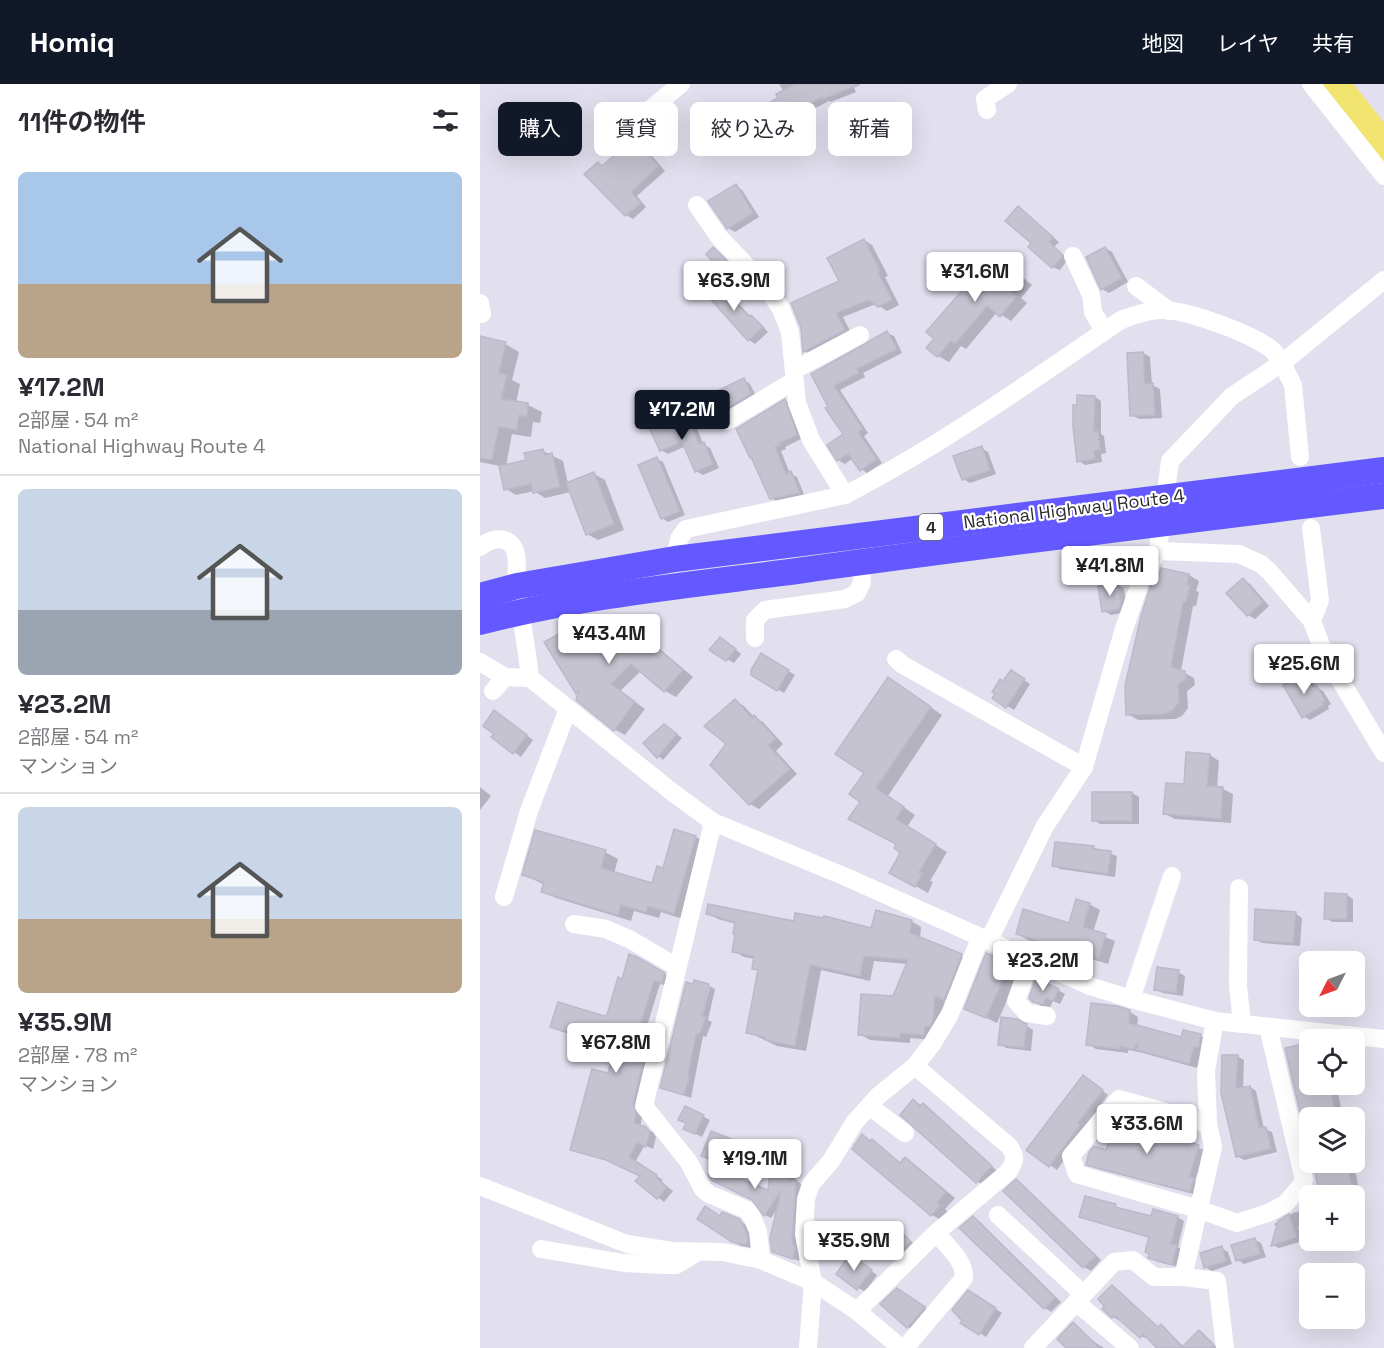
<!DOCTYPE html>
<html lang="ja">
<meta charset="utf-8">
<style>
body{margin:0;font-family:"Space Grotesk","Noto Sans JP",sans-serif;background:#f7f7f7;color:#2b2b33;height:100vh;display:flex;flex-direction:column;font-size:22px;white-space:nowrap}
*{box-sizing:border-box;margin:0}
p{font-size:20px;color:#7c7c81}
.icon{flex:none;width:33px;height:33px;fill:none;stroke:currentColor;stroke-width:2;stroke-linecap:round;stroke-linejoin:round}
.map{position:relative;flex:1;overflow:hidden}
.sheet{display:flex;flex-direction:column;background:#fff;width:480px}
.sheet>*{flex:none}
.guide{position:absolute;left:18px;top:18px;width:570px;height:54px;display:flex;gap:12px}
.needle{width:39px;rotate:228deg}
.controls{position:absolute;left:819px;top:867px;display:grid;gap:12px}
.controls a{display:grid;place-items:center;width:66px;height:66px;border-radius:9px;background:#fff;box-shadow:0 6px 24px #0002;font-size:30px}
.price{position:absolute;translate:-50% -51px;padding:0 14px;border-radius:6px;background:#fff;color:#222;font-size:20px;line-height:39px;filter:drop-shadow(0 2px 3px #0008)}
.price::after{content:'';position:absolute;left:50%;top:36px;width:18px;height:14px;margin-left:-9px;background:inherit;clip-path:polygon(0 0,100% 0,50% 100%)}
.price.current{background:#111827;color:#fff}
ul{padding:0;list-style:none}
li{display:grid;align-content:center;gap:12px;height:318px;padding:0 18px}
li+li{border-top:2px solid #e1e1e2}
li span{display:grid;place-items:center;height:186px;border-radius:9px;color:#555}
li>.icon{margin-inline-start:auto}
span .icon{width:108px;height:108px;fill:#fffc;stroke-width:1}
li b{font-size:26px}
h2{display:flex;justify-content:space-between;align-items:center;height:72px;padding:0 18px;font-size:26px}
.tag{padding:0 21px;border-radius:9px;background:#fff;box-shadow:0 6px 24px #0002;font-size:21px;line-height:54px}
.tag.current{background:#111827;color:#fff}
header{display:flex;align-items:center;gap:36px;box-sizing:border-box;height:84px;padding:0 30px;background:#111827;color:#fff}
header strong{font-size:28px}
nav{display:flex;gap:33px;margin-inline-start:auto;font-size:21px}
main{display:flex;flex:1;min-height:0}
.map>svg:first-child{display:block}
.shadow{fill:#0003}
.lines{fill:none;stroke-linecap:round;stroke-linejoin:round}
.river{stroke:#f1e471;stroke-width:32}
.building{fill:#c6c3d0;stroke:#bdb8ca;stroke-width:1.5}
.minor{stroke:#fff;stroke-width:18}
.highway{stroke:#6459ff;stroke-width:26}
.labels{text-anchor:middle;stroke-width:4.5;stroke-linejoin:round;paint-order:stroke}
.shield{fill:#fff;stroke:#6b6b6b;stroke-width:1.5}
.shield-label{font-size:16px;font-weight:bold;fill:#2c2c2c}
.street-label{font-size:18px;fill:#2c2c2c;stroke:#fff}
</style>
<header>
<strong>Homiq</strong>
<nav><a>地図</a><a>レイヤ</a><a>共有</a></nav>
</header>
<main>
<section class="sheet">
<h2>11件の物件<svg class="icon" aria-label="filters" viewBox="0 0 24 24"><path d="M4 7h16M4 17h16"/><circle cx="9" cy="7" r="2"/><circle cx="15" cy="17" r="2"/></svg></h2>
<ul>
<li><span style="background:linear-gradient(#a9c7e8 60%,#b9a48a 0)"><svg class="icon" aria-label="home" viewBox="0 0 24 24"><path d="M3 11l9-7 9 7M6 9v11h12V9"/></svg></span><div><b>¥17.2M</b><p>2部屋 · 54 m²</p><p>National Highway Route 4</p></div></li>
<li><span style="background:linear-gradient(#c9d6e8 65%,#9aa5b1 0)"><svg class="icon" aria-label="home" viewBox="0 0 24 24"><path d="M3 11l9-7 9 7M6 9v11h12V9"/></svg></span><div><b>¥23.2M</b><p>2部屋 · 54 m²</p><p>マンション</p></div></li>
<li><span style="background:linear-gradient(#c9d6e8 60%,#b9a48a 0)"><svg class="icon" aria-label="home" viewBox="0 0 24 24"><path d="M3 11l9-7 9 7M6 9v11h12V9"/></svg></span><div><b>¥35.9M</b><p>2部屋 · 78 m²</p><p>マンション</p></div></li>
</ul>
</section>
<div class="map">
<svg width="904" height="1264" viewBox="0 0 904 1264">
<rect width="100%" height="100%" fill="#e2dfee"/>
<g class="shadow">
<path d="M299,0H372L376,8L351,18L349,17L307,39L300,35L304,8Z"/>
<path d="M154,56L161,59L185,87L157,112L166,123L153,135L146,131L107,90L119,80L124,83Z"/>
<path d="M256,102L262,106L279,133L255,148L248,144Z"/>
<path d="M538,124L579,158L574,163L588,175L580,186L573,183L553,159Z"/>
<path d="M384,156L392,161L408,192L405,193L419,221L407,227L396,220L363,233L372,251L333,272L325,267L322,244L361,198Z"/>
<path d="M625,164L632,168L648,198L629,209L622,205Z"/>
<path d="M233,165L240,169L255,185L249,190L242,186Z"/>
<path d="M514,172L524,178L552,201L541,214L547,219L531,237L517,228L486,265L481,262L469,278L458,272Z"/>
<path d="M237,200L244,204L271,233L278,237L288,248L275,260L269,256Z"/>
<path d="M407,249L414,252L422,269L383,289L385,293L360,306L388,349L384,352L402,379L387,389L381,385L373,374L365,380L358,376L365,351L333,290Z"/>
<path d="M0,254L25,260L39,268L32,296L40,300L36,319L48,321L62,328L60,339L53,338L51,353L32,350L26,382L48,377L63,367L83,377L88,400L114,390L125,396L144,446L118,456L107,450L91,408L65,414L54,407L36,411L26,405L20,382L0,378Z"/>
<path d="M663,269L670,273L672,301L680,305L682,334L659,335L652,331Z"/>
<path d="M264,296L270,300L277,314L253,328L246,324Z"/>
<path d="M615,313L621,317V350L624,352L626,369L621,370L622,378L605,381L599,377Z"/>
<path d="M305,317L312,321L323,354L305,363L306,365L301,367L310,390L317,393L325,413L298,418L291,414L274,375L271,373Z"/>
<path d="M202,331L217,344L223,360L230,364L239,384L223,391L216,387L206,362L188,370L181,366Z"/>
<path d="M501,364L508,368L516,390L490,399L483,395Z"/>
<path d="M177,375L183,378L205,431L188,438L182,434Z"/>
<path d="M682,486L709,491L719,497L716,507L719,508L716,522H713L701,587L714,594L715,601L707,607L708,624L702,632L695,635L658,636L648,630Z"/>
<path d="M763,496L770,500L789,522L775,535L768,531Z"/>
<path d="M637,500L644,504L647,524L646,528L631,531L624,527Z"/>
<path d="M153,537L164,543L169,556L213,593L196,613L185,607L161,587L140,607L165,625L145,651L134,645L97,609L66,558Z"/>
<path d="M247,558L261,570L254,579L231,566Z"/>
<path d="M282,571L315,591L304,609L273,591Z"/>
<path d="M531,588L550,600L534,626L514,614Z"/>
<path d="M824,591L831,594L836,603L843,607L851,620L848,622L849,625L830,636L823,632Z"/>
<path d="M420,602L462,631L408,712L435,731L427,743L467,768L450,797L453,798L448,809L411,788L422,768L418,760L382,717L386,689Z"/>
<path d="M255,617L264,622L274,633L283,638L303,660L296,667L317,690L279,725L270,720L232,681L248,660Z"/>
<path d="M21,632L53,656L41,673L13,653Z"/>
<path d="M190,645L202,654L183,676L165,659Z"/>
<path d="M730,671L739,677L737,704L743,705L753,710L751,739L695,735L685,730Z"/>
<path d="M0,703L11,712L0,726Z"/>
<path d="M652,709L659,713V740H620L614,736Z"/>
<path d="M195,747L216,753L228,760L206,836L181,828L179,834L154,827L151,837L76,814L63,807L65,801L44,791L125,768L138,775L134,789L173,801L184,786Z"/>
<path d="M613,763L637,772L635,793L580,785L573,781Z"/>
<path d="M867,811L873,815V838H852L846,834Z"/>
<path d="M609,820L620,826L613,848L635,857L628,880L548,856L537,850L590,841Z"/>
<path d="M228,829L392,845L431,837L441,843L440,854L491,877L474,920L465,916L463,942L454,956L430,954V959L390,956L380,950L414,914L428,880L394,877L390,897L341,886L326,967L297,962L268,948L279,887L274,884L275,875L264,873L254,867L256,840L238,835Z"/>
<path d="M816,830L822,834L820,862L782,859L775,855Z"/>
<path d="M157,874L191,894L189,902L180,900L162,958L174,963L159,1024L162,1034L160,1043L173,1048L176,1053L173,1065L165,1061L155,1078L183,1096L181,1098L193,1107L184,1118L157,1097L162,1092L134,1079L92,1065L129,991L138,955L112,948L109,956L72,943L128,932L143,897Z"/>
<path d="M529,881L540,887L517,939L486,924Z"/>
<path d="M698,888L705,892L703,912L683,909L676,905Z"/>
<path d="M230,902L235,905L228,936L232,938L226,953L223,952L211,1014L182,1003L218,939H221Z"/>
<path d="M578,906L585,910L580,920L573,917L570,923L561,922L554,917Z"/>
<path d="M650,928L658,933L657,943L702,955L721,952L729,957L722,968L717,984L663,969L648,966V969L616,965L608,960Z"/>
<path d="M537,936L553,946L551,967L526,964L520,960Z"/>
<path d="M819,963L827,968L830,1000H866L867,1006L858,1008L863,1034H830Z"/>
<path d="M757,972L764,976L763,1005L770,1003L776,1007L784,1045L792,1048L797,1068L764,1076L757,1072L742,1009Z"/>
<path d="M610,997L628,1011L604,1044L606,1046L577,1086L548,1065Z"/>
<path d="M433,1017L450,1025L517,1087L503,1101L497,1097Z"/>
<path d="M206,1024L230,1036L222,1053L212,1048L208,1039Z"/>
<path d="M686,1041L693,1045L690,1054L725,1066L715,1097L720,1100L717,1111L614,1084L608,1080L665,1046Z"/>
<path d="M232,1049L270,1065L258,1095L290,1108L291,1090L311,1091L322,1101L321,1169L319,1177L293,1167L298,1124L291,1134L285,1131L274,1116L236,1077L229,1075Z"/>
<path d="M382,1052L401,1062L421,1080L425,1075L434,1080L475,1114L465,1125L468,1128L461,1136L452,1131Z"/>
<path d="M874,1052L880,1080L874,1081L880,1110L842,1112L834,1078H874Z"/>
<path d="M537,1097L543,1101L621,1176L611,1187L604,1183Z"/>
<path d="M606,1114L672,1134L697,1133L704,1137L698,1163L703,1167L699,1183L678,1178L671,1174L670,1154L608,1136L601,1132Z"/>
<path d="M830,1124V1141L818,1143L823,1157L799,1164L792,1161L797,1143L794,1140L813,1129Z"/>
<path d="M241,1134L259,1136L266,1141L273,1155L272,1164L261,1162L253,1157Z"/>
<path d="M493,1134L500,1138L581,1218L571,1228L565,1224Z"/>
<path d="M412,1141L418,1144L436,1162L424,1174L417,1170L400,1153Z"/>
<path d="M775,1156L781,1159L786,1173L764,1180L758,1176Z"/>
<path d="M741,1164L748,1168L752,1180L732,1187L725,1183Z"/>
<path d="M377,1176L397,1191L385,1208L358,1190Z"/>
<path d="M632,1203L679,1244L681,1242L687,1246L704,1263L720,1248L738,1264H676L668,1255L660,1252L641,1236L640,1237L633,1233Z"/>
<path d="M428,1212L454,1230L438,1249L428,1243Z"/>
<path d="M495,1212L522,1229L506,1253L483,1238Z"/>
<path d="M593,1240L616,1259L624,1264H589Z"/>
</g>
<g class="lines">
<path class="river" d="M853,0L904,64"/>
</g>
<g class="building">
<path d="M315,0H379V1L343,15L342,13L299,36L289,19L298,14L296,10Z"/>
<path d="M154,54L179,82L151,108L161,119L145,132L104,90L118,78L122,82Z"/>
<path d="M256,100L273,129L247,145L228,117Z"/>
<path d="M538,122L573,153L569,158L582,170V173L572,184L548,163L551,159L525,137Z"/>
<path d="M384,155L400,187L398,189L412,216L398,223L389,216L356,229L365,246L323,268L321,244L311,219L359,197L347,174Z"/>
<path d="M233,163L250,180L241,188L226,170Z"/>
<path d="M625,163L642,194L621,206L606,173Z"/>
<path d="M514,170L542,194L531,207L537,212L520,233L507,222L475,260L471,257L457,273L446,264L454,255L446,248Z"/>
<path d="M237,198L269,233L271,231L283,243L268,257L225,209Z"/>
<path d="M407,247L417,265L377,285L379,289L354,302L383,345L378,348L397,375L380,387L368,370L357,377L347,361L363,350L345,324L348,323L331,290Z"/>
<path d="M0,252L26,258L19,289L27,291L21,315L48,319L47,333L39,331L37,346L19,343L12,376L0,374Z"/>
<path d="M663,268L665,300L673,299L675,331L650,332L647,269Z"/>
<path d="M264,294L271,310L245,325L237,307Z"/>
<path d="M597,311L615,312L614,347H618L620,366H614L615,375L597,378L593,343V321H597Z"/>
<path d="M305,315L317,351L299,359L300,361L295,363L306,390L311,387L320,409L290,415L271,373L270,374L256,345Z"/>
<path d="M202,330L206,340L210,339L219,360L224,358L233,380L215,388L202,358L180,367L169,344Z"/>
<path d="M502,362L510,386L482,396L473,372Z"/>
<path d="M63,365L65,371L72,369L80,403L53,409L51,400L24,406L19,382L46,376L44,369Z"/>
<path d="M177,373L200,427L181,435L158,381Z"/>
<path d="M114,388L134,440L106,451L86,399Z"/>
<path d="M681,484L709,490L707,501H710L706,518H703L691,583L705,587L706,595L698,601L699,618L692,627L684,630L646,631L645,602L661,532L671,501L674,496L677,497Z"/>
<path d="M763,494L783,518L767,532L746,509Z"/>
<path d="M637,499L641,520L639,525L622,528L618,502Z"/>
<path d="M153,535L159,548L203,586L184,608L151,580L131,600L155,618L134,647L96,616L99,606L96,610L64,558L92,543Z"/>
<path d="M240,553L256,565L246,577L229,566Z"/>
<path d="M281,569L309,586L297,607L271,591V586Z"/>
<path d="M531,586L545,595L526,624L512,614L515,610L512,608L520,595L523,597Z"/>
<path d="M824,589L833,603L836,601L845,616L842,618L844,621L822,634L803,601Z"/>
<path d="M408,593L451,623L396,704L424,723L416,735L456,760L439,788L442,790L435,803L409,789L420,769L414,764L416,760L368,735L380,718L369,710L384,689L355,670Z"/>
<path d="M255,615L272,634L274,631L296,655L288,661L310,685L269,721L230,681L246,660L224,642Z"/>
<path d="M14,626L47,651L33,670L11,653L14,650L3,642Z"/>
<path d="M184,640L197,650L177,674L163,659Z"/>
<path d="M706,668L730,670L727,702L743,703L741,735L683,730L686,699L704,700Z"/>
<rect x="612" y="708" width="40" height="29"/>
<path d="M194,745L216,752L194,830L168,822L166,828L141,821L138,831L61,808L64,798L42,791L55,746L126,766L121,784L172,799L177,782L183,784Z"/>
<path d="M575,758L614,762L613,765L631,767L628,790L572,782Z"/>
<path d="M845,809L867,810V835H844Z"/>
<path d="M596,815L610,819L603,843L626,850L618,875L536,850L543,825L589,839Z"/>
<path d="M228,820L314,837L315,829L343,834L344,832L391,844L396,826L432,836L430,849L482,870L464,916L455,912L453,936L450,942H445L444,951L420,949V954L378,951L381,910L413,912L428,876L384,872L380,892L330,881L315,962L285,956V953L266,949L278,886L272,885L274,872L252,868L255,851L253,850L255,838L226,830Z"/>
<path d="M775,825L816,828L813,859L774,856Z"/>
<path d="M506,869L530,880L506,934L484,925Z"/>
<path d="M149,870L157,873L185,889L182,899L174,897L156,955L168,958L153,1019L156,1030L154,1039L166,1043L170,1048L166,1063L157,1059L149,1073L177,1091L176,1093L187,1103L177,1115L155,1097L160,1092L126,1076L90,1066L112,985L128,989L137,954L105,946L103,954L70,943L78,918L124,932L127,931L138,893L142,895Z"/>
<path d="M677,883L699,886L696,909L674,906Z"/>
<path d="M556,894L579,905L573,917L566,914L563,920L553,918L549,914Z"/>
<path d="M214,896L229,900L222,932L226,933L219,951L216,950L208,991L210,992L204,1011L180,1004L206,898L213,900Z"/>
<path d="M611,919L637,922L650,926L649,939L701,953L703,946L721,950L719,963H714L709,980L656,966L659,958L653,966L640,962V965L606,961Z"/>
<path d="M521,933L537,935L547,940L544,964L518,961Z"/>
<path d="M819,961L822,976L830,975V1000H849L855,1026L830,1031V1062H828L805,964Z"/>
<path d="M742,971H758L756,1004L770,1002L779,1044L786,1043L791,1065L756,1073L741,1009Z"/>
<path d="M603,991L623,1006L598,1039L600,1041L569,1083L546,1066Z"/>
<path d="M433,1015L440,1022L443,1019L512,1082L496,1099L420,1031Z"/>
<path d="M205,1022L224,1031L215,1050L203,1045L206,1039L198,1036Z"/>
<path d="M667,1034L687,1040L684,1050L719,1061L709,1093L714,1094L710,1108L606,1081L609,1068L614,1062L626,1066L637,1035L664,1044Z"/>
<path d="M231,1047L264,1060L252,1091L288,1106L290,1088L311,1090L308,1095L316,1096L312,1158L315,1164L313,1175L292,1168L290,1154L301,1107L284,1132L272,1116L231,1096L228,1090L235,1077L221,1072Z"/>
<path d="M382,1050L390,1057L392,1055L420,1079L425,1073L466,1108L457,1119L460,1122L451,1132L372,1065Z"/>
<path d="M867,1082L873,1105L840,1112L835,1089Z"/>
<path d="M536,1095L616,1172L603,1184L523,1107Z"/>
<path d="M605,1112L636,1120L635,1123L671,1132L673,1125L698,1132L691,1160L697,1161L692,1181L668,1174L669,1170L665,1168L669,1153L599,1133Z"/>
<path d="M225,1122L240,1132L242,1128L260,1135L267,1150L268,1157L265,1161L252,1158L217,1135Z"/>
<path d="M809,1130L817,1153L791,1162L798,1137Z"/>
<path d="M493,1132L575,1214L564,1225L479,1144Z"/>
<path d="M412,1139L430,1157L416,1171L398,1153Z"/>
<path d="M775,1154L780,1170L756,1177L751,1161Z"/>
<path d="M742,1162L746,1177L724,1184L720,1169Z"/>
<path d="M370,1170L392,1186L377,1206L356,1190Z"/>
<path d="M632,1201L678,1243L681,1240L702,1263L719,1246L733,1260L734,1264H677L663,1250L660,1254L635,1232L632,1234L622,1225L624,1222L618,1215Z"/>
<path d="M417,1204L445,1223L427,1244L400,1220Z"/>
<path d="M488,1206L516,1224L499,1251L480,1239L482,1237L472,1226Z"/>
<path d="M593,1238L619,1264H586L577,1255Z"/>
</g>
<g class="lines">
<g class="minor">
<path d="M831,0L904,92"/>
<path d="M507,26L505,15L528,0"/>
<path d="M151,41L201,0"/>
<path d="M593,172L611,211L613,228L624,247"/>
<path d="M656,202L689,227"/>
<path d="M0,219L2,230"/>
<path d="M314,286L380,251"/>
<path d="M247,337L314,297"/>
<path d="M820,373L813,301L802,279L904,196"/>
<path d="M365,411C462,361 551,297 641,236C654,231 668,226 682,226C707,226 770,249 791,265C795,268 798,274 802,279L752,312L690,377L685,414"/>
<path d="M831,444L840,516L832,537"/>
<path d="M0,463C11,454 29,450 35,467C39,478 35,493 37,505C41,535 47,564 50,594L192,708L233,738L366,793L610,902L651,915L735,937L904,955"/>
<path d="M678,467L759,470L781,480L789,487L832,537L844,569L904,669"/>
<path d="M195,475L199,455L206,445L365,411L331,356L317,319L310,248L301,225L285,201L239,153L217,121"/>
<path d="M275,554V536L285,526L365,515L377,509L382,498L380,478"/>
<path d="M416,575L423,581L604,683"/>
<path d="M0,578L25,593L50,594"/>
<path d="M13,607L25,593"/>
<path d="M233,738L164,1022L208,1077L223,1105L229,1110L267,1126L272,1133L278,1147L281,1176L333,1198L377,1227L421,1264"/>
<path d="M759,804L758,902L762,940"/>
<path d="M24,813L49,727L88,625"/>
<path d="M94,840L126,845L151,856L197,883"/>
<path d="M509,856L565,742L604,683L643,548L661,496L678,467L681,439"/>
<path d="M551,875L536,917L547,929L567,932"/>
<path d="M651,915L692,792"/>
<path d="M389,1022L425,1049"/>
<path d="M728,1040L639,1015L591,1072L597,1090L718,1125L757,1139L788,1129L805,1120L820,1103L824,1096L788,943"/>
<path d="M0,1102L147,1160L192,1167L243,1168L281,1176"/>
<path d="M518,1131L603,1210"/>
<path d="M61,1165L144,1179L185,1181H196L216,1169"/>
<path d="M703,1193L733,1063L728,1040L726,987L735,937"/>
<path d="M596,1218L650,1264"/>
<path d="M377,1227L456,1149L528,1088C535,1078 537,1073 529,1062L435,982"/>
<path d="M328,1264L333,1198L324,1150L326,1115L331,1100L351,1077L374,1039L398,1012L435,982L452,960L470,930L500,854"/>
<path d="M425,1264L484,1194C485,1176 466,1161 456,1149"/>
<path d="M553,1264L634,1178L653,1176L674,1193H703L737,1197L745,1264"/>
</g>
<g class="highway">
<path d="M0,512L37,502L195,475L904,386"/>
<path d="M0,538C104,511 211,501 317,487C512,460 708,436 904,412"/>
</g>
</g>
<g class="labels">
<rect class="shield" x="439" y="430" width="24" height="26" rx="4.5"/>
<g class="shield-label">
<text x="451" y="449">4</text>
</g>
<g class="street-label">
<text transform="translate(594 425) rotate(-7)" y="6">National Highway Route 4</text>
</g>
</g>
</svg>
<div class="controls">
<a><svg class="needle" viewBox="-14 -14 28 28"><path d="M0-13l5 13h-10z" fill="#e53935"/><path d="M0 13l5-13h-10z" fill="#7c7c81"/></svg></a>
<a><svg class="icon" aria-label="locate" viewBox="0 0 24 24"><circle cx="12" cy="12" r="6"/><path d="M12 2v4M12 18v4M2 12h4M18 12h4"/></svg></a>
<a><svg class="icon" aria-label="layers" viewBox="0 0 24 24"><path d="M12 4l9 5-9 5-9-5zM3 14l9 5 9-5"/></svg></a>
<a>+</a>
<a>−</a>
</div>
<b class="price" style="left:495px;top:219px">¥31.6M</b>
<b class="price" style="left:254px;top:228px">¥63.9M</b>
<b class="price current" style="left:202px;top:357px">¥17.2M</b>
<b class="price" style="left:630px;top:513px">¥41.8M</b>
<b class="price" style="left:129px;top:581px">¥43.4M</b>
<b class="price" style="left:824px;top:611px">¥25.6M</b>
<b class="price" style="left:563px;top:908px">¥23.2M</b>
<b class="price" style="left:136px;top:990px">¥67.8M</b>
<b class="price" style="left:667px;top:1071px">¥33.6M</b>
<b class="price" style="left:275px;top:1106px">¥19.1M</b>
<b class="price" style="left:374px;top:1188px">¥35.9M</b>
<div class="guide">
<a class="tag current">購入</a>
<a class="tag">賃貸</a>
<a class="tag">絞り込み</a>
<a class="tag">新着</a>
</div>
</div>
</main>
